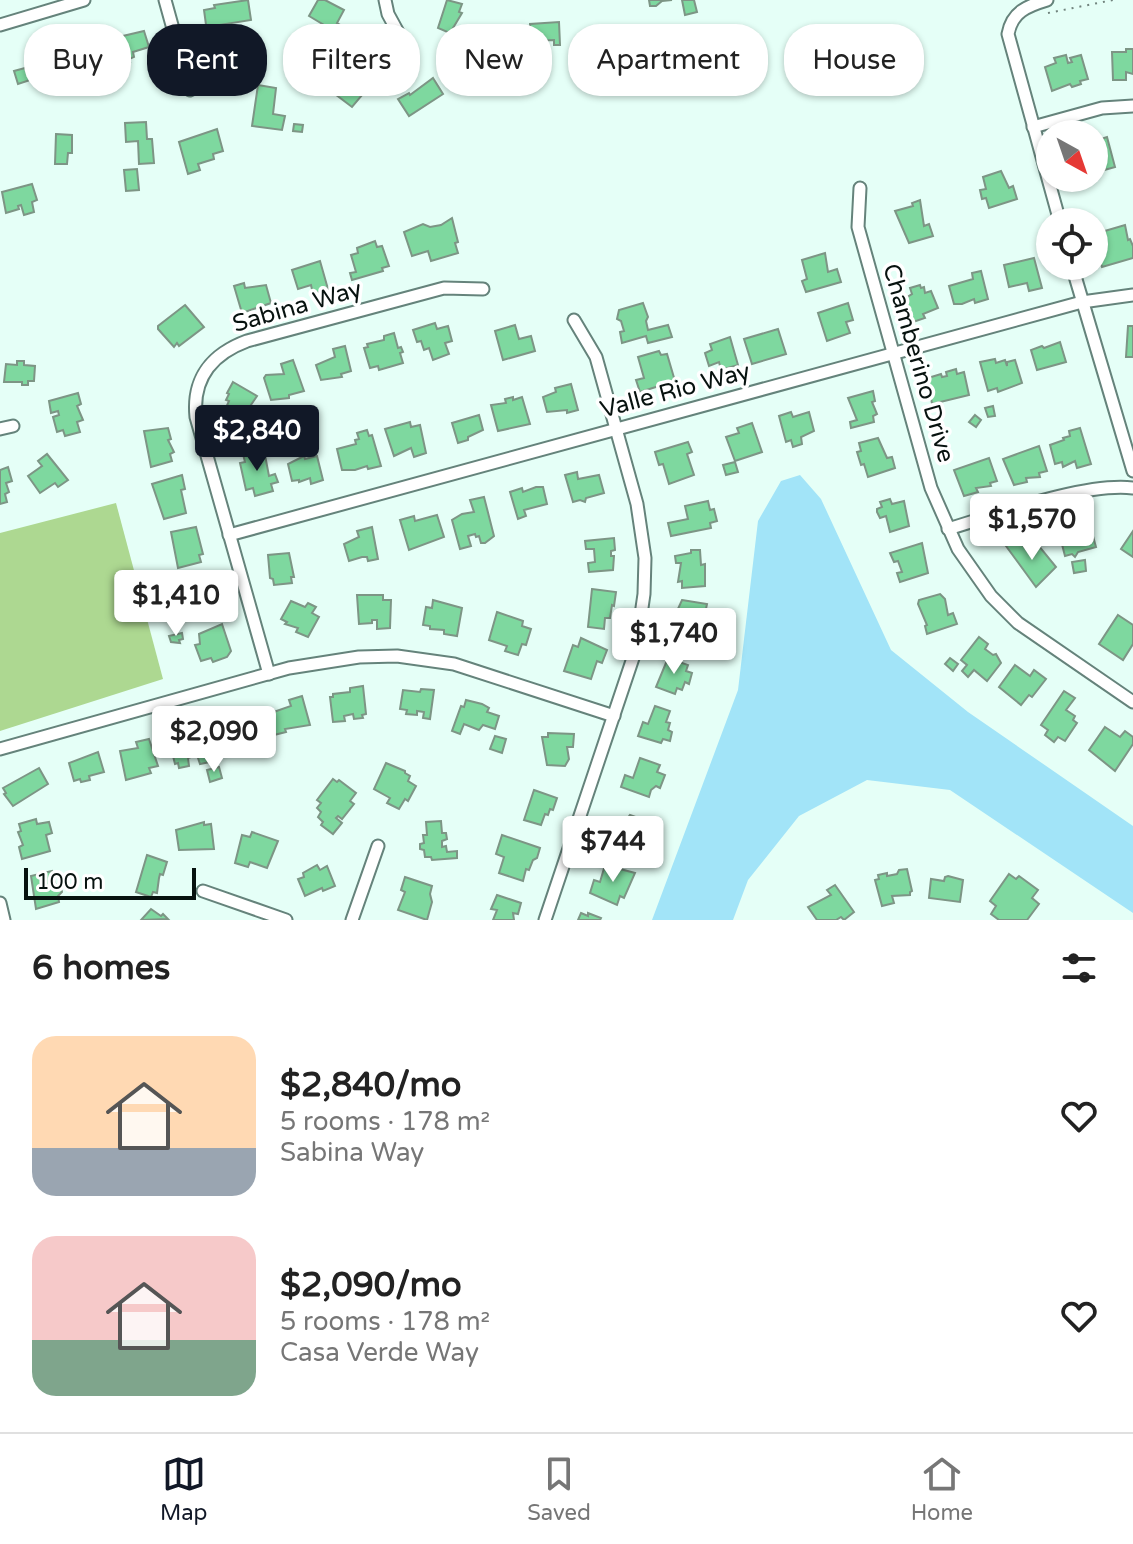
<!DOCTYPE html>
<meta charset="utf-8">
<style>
body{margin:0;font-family:"Varela Round",sans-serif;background:#f6f6f6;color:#222;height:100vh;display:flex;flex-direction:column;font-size:30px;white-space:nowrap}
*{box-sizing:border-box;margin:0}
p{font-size:26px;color:#767676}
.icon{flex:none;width:44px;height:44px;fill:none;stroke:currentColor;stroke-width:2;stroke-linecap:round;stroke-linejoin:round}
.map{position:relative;height:920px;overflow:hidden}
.sheet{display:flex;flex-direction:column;background:#fff;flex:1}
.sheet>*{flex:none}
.hud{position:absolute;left:24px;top:24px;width:1086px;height:72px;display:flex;gap:16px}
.needle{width:52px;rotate:140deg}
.fabs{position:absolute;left:1036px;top:120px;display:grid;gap:16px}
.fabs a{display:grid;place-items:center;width:72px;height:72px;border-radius:50%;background:#fff;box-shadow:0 2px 6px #0004;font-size:40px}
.scale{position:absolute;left:24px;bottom:20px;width:172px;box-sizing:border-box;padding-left:8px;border:4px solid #07120f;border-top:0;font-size:22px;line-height:28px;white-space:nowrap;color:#07120f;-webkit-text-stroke:6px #fff;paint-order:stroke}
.price{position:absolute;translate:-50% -68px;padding:0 18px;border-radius:8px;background:#fff;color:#222;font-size:26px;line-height:52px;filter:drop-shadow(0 2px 4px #0008)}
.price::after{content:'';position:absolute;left:50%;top:48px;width:24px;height:18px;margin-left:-12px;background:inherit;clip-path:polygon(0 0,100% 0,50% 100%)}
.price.current{background:#111827;color:#fff}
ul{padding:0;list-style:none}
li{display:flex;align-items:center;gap:24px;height:200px;padding:0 32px}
li span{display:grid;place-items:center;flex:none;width:224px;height:160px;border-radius:24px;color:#555}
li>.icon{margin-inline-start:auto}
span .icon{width:96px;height:96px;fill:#fffc;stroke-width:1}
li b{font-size:34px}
h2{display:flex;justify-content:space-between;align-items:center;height:96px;padding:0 32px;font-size:34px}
.tag{padding:0 28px;border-radius:32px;background:#fff;box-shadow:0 2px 6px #0004;font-size:28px;line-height:72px}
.tag.current{background:#111827;color:#fff}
.tab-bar{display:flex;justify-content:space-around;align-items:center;height:112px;border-top:2px solid #e0e0e0;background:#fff;font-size:22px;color:#767676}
.tab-bar a{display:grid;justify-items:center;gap:4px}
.tab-bar .current{color:#111827}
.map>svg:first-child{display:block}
.green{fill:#add891}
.water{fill:#a2e4f8}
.building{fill:#7ed89f;stroke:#7d9585;stroke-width:2}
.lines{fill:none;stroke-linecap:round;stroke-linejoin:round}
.street-casing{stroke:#65837b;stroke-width:15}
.path{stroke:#71837d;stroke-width:2;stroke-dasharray:2 6;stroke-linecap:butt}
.street{stroke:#fff;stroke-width:11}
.labels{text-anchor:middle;stroke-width:7;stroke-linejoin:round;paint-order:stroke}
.street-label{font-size:24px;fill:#07120f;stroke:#fff}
</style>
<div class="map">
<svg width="1133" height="920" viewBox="0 0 1133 920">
<rect width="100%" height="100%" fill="#e5fff7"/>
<path class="green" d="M116,503L163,679L0,731V533Z"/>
<path class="water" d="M800,475L821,499L891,650L968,712L1133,826V913L950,790L867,780L799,816L748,880L733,920H652L738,690L758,521L781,481Z"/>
<g class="building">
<path d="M248,0L251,20L213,26L214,31L207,32L204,10L215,8L214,5Z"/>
<path d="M318,0H325L344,10L337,23L344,27L336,41L326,35L329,28L309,16Z"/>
<path d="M447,0L462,4L459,12L462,13L453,28L462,30L459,37L438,28Z"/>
<path d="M649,0H672L662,1L656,6H650Z"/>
<path d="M682,0H694L697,12L685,15Z"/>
<path d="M559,22L560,45H554V40L531,41L530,24Z"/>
<path d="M144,31L149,47L133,52L134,57L129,59L130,62L118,65L110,39Z"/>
<path d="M689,33L691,42L684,43L682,34Z"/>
<path d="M1126,49H1133V74L1126,72V80H1113L1112,52H1126Z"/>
<path d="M1066,55L1068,63L1072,62L1070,58L1081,55L1088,79L1080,81L1081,84L1072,87L1070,84L1052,91L1045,67L1056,63L1054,58Z"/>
<path d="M52,59L58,79L44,85L42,76L18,84L14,71L25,68L26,71L33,69L32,65Z"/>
<path d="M349,76L359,82L355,88L363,94L352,107L335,94Z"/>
<path d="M433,78L443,94L409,116L398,99L409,93L410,95Z"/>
<path d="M258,85L276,88L273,114L285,116L282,130L252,126Z"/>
<path d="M146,122L147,139H152L154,163L139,164L138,141L126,142L125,123Z"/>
<path d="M294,124L303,125L302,132L293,131Z"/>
<path d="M217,129L223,151L213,154L214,159L198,164L200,170L188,174L179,142Z"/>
<path d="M56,134L72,135V153H68L67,164H55Z"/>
<path d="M1107,137L1115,167L1094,173L1095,141Z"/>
<path d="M137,169L139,190L126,191L124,170Z"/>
<path d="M1001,171L1009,188L1013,186L1017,199L989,208L986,198L982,199L980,190L986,189L983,177Z"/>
<path d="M32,184L37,200L32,202L34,212L24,215L21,205L18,206L19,209L6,213L2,192Z"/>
<path d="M920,200L924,226L929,224L933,236L909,243L895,211L913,206L912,203Z"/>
<path d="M452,218L458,242L455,243L458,253L431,261L428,251L412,256L404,232L423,224L430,227L441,225Z"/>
<path d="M1125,225L1128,240L1130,239L1133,246V258L1102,267L1098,254L1104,252L1098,233Z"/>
<path d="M375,241L377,247L382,246L389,266L382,268L383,271L352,280L350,273L356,272L351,255L358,253L357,248Z"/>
<path d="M825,253L828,272L837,269L841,282L806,292L802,281L807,279L802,260Z"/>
<path d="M1034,258L1042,288L1029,291L1027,283L1009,287L1004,265Z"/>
<path d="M320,261L328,289L313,294L311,285L298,289L292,270Z"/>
<path d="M981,271L988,299L975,303L974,299L962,304H954L949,286L973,279L972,273Z"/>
<path d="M244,283L245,288L266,285L271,303L242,313L234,286Z"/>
<path d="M920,285L921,288L924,287L925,293L931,291L938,308L923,314L925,318L913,322L904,299L912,294L910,288Z"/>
<path d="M643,303L648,317L646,321L648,330L668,325L672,337L648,343L646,336L622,343L620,332L624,331L621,321L617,319L619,310Z"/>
<path d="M848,303L853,320L846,322L850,333L827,341L818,313Z"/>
<path d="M185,305L204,327L179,346L177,343L174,347L158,329V326Z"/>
<path d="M435,323L437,329L448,326L452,341L445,343L449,354L433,360L429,348L424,350L421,341L417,342L413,330Z"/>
<path d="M515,325L519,339L531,336L535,351L503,360L495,331Z"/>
<path d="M1128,326H1133V357H1126Z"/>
<path d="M778,329L786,354L752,364L744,339Z"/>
<path d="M394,333L398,348L401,347L403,352L400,353L403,363L379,370L378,366L370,368L364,348L368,347L367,344L384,340V336Z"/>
<path d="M730,337L738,365L721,370L719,362L709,366L705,353L712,350L710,344Z"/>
<path d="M1060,342L1066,362L1037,370L1031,350L1042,346L1044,348Z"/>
<path d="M345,346L351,371L341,374L342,377L321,380L316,365L335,357L333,349Z"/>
<path d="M659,351L661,355L667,354L675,381L640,392L636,380L644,378L638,357Z"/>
<path d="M995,359L996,363L1005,360L1007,366V362L1015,360L1022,383L998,392L997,388L988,391L980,362Z"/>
<path d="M293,360L304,391L289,395V398L271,400L264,378L266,375L284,374L281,364Z"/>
<path d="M17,361H24V365L35,366L34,381H28V385H22V382H4L6,364L17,365Z"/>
<path d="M956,369L957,374L964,372L969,395L932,404L928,378L941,374L942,377L947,376L946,372Z"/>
<path d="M233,382L257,396L240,421L224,412L229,401L226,400L229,394L227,393Z"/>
<path d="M571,384L578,410L567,413V410L547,412L543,397L556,392L555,388Z"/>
<path d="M873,391L875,401L872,402L877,414L873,416L874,422L851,428L850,422L857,420L848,398Z"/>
<path d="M78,393L81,404L77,406L83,420L77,422L80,432L65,436L63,430L57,432L53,417L59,415L58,411L51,413L49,401Z"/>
<path d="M513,397V400L522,397L530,424L498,431L491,405L506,403L505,399Z"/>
<path d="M993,406L995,416L988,417L985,408Z"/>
<path d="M791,412L793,417L809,412L814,431L801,437L802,444L793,447L791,440L786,442L779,416Z"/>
<path d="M479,415L483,430L468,437V440L458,443L452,423Z"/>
<path d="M975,415L981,420L976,427L969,422Z"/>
<path d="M410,422L411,427L420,425L426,453L414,457L411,448L394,456L385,429Z"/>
<path d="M752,423L762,452L735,461L726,437L739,433L737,428Z"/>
<path d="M168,428L171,439L168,440L174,452L170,454L172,461L151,467L144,431Z"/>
<path d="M1080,428L1091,464L1077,468L1075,461L1063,467L1062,462L1055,464L1050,445L1064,440L1063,438L1070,436L1069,431Z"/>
<path d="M367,430L369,436L372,435L381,466L368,469L367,466L355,470H342L337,449L356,444L355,440L359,439L357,433Z"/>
<path d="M878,438L887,458L892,457L895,468L868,477L864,464L861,465L857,452L861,451L859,443Z"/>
<path d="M688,442L692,452L687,454L694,475L669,484L663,464L659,465L655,452Z"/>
<path d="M1039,446L1047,471L1039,473L1040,477L1026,478L1027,482L1014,485L1003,459Z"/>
<path d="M262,449L265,455L269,476L275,474L278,482L271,484L273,491L255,496L253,488L246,490L240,463L245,462L243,454Z"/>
<path d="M47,454L68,480L58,487L55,483L40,493L28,476L42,466L38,461Z"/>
<path d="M304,456L305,459L317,456L323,480L311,484L310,478L299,482V480L292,481L288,464Z"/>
<path d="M989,458L997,481L990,483L991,486L976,488L978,492L964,496L954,470Z"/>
<path d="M735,462L738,472L726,475L723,465Z"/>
<path d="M8,467L12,481L6,483L9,492L5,494L7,502L0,504V470Z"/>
<path d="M577,472L578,479L599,475L604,493L586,498L585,502L580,500L573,502L565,475Z"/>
<path d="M182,475L185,489L181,490L186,513L164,519L152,484Z"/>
<path d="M536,487H543L547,504L524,510L526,516L518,519L510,492L522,488L523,492Z"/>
<path d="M484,497L494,536L485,543H481L479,536L476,537L475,534L468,536L471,546L460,549L452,520L462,514L474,512L470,500Z"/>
<path d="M890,499L892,504L904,501L909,526L890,532L886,516L880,518L877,512V509L882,507L880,502Z"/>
<path d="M708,501L710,510L714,509L717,521L710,523L711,528L671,536L668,523L688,519L685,506Z"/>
<path d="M437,515L444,537L409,550L400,520L414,516L415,521Z"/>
<path d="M1069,526L1071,533L1091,529L1096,547L1078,552L1075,557L1072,554L1065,556L1058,529Z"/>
<path d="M196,527L203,554L199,555L201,562L178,568L171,532Z"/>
<path d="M372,527L378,559L368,561L367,557H362L349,561L344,544L359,537L357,531Z"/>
<path d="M1133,531V557L1121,549Z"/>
<path d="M614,538L615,550L611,551V556H614L613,570L589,572L588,563L595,562L594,549H586L585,541Z"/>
<path d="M1017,538L1029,553L1039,546L1056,567L1036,587L1006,546Z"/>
<path d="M922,543L928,573L900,582L897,573L902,572L898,561L894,562L890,553Z"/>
<path d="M691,550H700L701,565L705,564V586L682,588V581L678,582L681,563H676L675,556L691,553Z"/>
<path d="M289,553L294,577H291L292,583L274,585L273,579L270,578L268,555Z"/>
<path d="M1085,560L1086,571L1074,573L1072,562Z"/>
<path d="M210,576L214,590L210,591L215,604L211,605L213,611L195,616L191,602L187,603L186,598L173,601L170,589Z"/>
<path d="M592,589L616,592L614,606L612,605L610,618H605L604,629L588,627Z"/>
<path d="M940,594L945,599L948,615L953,613L957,624L927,634L925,626L927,625L918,604L919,600Z"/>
<path d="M357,595H383V600H391L390,628L377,629V620H372V623L359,624Z"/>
<path d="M433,600L462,608L457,636L444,634V630L430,629V626L423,625L426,607L432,608Z"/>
<path d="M682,600L707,604L700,637L671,632L673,621L678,622L679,616L677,615V611Z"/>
<path d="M291,601L305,607L308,603L316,607L312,613L319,617L308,637L296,632L298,628L285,624L287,622L281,619Z"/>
<path d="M497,612L523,621L522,626L531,629L526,645L522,644L518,655L505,651L507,646L489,640Z"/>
<path d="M1118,615L1133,625V644L1123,660L1099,644Z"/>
<path d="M222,624L231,651L227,657L213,662L211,658L201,661L195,645L200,644L199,634Z"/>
<path d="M182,633L183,639L179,640L180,643L171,642L169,636Z"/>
<path d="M979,637L988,644L985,649L993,655L996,654L1001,663L987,681L974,670L968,677L962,671L967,665L961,660Z"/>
<path d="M581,638L607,650L602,663L597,661L591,679L564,671L573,645L578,647Z"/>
<path d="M668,658L688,665L686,671L692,673L689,684L685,682L682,690L677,688L675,694L656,687Z"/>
<path d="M950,658L958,664L953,671L945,664Z"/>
<path d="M1015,665L1030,676L1034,670L1046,679L1032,697L1029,695L1021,705L999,687Z"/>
<path d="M363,686L366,714L362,715L363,718L354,719L353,714L344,716L345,721L333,722L330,697H333V694L350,692V688Z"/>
<path d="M421,689L434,690L430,719L423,718L424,712L417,711V715L406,714L407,710L400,709L403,690L420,692Z"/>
<path d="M1064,691L1075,698L1066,710L1075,716L1073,720L1077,723L1065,741L1058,737L1054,742L1045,735L1048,730L1041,725Z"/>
<path d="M302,696L310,725L285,729L286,732L274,735L268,714L291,706L289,700Z"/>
<path d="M466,700L482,704L489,708L487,712L499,716L495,729L483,725L479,730L464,724L460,734L452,731L461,706L464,707Z"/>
<path d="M655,706L670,711L666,722L670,723L668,730L672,732L670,741L663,739L661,743L638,736L643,722L648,724Z"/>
<path d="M256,713L263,738L232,746L224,718L237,715L238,720Z"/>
<path d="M202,724L210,754L208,755L210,762L200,764L197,755L188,758L189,766L179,768L178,763L175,764L168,736L181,731L183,738L191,736L189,727Z"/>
<path d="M1105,727L1120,737L1125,731L1133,737V744L1115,771L1089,750Z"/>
<path d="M548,733L574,734L573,747H567L569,759L565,766L547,765L542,737H548Z"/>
<path d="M495,736L506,739L502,753L490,749Z"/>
<path d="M149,739L158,766L149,768L151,773L126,780L120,751L138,748L136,742Z"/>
<path d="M98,752L104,772L89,776L90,780L81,782L80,779L74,781L69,763Z"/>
<path d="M640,758L660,765L657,772L665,775L660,788L656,786L651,790L649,797L621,787L625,775L633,778Z"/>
<path d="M386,763L405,771V773L410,776L408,781L416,786L408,801L405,799L399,809L387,803L390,798L374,789Z"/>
<path d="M219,767L222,778L210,782L207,770Z"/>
<path d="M39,768L48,784L13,806L4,794L6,793L3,788Z"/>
<path d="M333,779L337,782L339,780L356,793L350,801L354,804L342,819L338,816L336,818L342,823L333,834L321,825L323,822L318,817L321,812L317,808L321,803L317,800Z"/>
<path d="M534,790L557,798L553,810L550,809L548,815L545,814L541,825L524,820Z"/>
<path d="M630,815L658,825L649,845H651L647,859L602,844L607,831L621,836L623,824Z"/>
<path d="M36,819L37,824L49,822L52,833L46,835L50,851L22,859L19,847L23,845L18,832L21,831L19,824Z"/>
<path d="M441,821L442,833H446L447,839L442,841V847L446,846L447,852L457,851V858L432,860L431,857H425L424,850L420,849V844L424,843L423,835H427L426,822Z"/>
<path d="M204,822V825L211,824L214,849L179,850L176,830Z"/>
<path d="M252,832L278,841L267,868L250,862L248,867L235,863L242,835L250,837Z"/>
<path d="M502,835L540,848L537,858L533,860L529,870L526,869L523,881L499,873L504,857L496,854Z"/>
<path d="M147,855L167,862L163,875L160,874L159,878L157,893L153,892L151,897L136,892Z"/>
<path d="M317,865L320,870L327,866L335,886L323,891L322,888L305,896L298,879L304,877L303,873Z"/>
<path d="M605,865L635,873L624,898L620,896L617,905L590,893L594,880L600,882Z"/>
<path d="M907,869L912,891L910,892V895L892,896L894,903L882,906L875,880L879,879L878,875L887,873V876L897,874L899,870Z"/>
<path d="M52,871L56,887L61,888L62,892L58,896L59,902L36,909L31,876Z"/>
<path d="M1009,874L1016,879L1019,876L1038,890L1032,898L1039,904L1027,920H999L991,914L996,906L990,901Z"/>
<path d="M948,876L963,880L960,902L929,898L931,879L944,881L945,877Z"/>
<path d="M405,877L432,886L430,894L432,902L427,920L398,910L405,892L401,890Z"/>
<path d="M835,885L854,912L844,920L841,917L836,920H817L808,907L831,895L827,890Z"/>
<path d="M497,895L521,903L518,914L513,913L514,920H493L497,910L491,909Z"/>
<path d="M151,909L161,916L163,914L168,919L141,920Z"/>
<path d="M581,913L588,916V913L601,918L600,920H578Z"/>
</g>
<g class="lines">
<defs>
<g id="street">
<path d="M165,0L190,90"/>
<path d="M385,0L388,14L400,36"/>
<path d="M1047,0C1027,6 1012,12 1008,34L1060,222"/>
<path d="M0,25L84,0"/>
<path d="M1033,127L1102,108L1133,106"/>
<path d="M860,188L858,227L931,488L958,549L991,596L1018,623L1133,702"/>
<path d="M1072,266L1133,471"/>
<path d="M0,429L13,426"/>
<path d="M948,529C995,515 1086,482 1133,488"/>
<path d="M229,535L1082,302L1133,295"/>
<path d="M269,674L196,417C192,378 212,354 247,341L444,288L483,289"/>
<path d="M0,749L289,668L359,657L397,656L454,664L614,716"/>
<path d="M203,891L286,920"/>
<path d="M0,903L4,920"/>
<path d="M352,920L378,846"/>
<path d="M545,920L636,649L644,594L645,558L637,504L596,357L574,320"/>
</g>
</defs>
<use href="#street" class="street-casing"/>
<path class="path" d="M1048,13L1113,0"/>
<use href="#street" class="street"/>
</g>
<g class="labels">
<g class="street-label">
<text transform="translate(297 306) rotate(-16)" y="8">Sabina Way</text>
<text transform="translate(919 363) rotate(74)" y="8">Chamberino Drive</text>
<text transform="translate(675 390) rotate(-15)" y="8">Valle Rio Way</text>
</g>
</g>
</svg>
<div class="fabs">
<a><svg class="needle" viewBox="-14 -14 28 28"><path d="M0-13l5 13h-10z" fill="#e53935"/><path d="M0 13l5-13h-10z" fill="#767676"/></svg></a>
<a><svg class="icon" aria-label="locate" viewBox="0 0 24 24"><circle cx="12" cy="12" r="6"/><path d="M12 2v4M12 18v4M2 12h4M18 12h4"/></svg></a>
</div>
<div class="scale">100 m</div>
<b class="price current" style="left:257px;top:473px">$2,840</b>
<b class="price" style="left:1032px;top:562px">$1,570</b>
<b class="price" style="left:176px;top:638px">$1,410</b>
<b class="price" style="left:674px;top:676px">$1,740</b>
<b class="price" style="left:214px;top:774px">$2,090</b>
<b class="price" style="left:613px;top:884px">$744</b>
<div class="hud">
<a class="tag">Buy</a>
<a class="tag current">Rent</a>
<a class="tag">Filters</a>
<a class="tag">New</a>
<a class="tag">Apartment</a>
<a class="tag">House</a>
</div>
</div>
<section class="sheet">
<h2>6 homes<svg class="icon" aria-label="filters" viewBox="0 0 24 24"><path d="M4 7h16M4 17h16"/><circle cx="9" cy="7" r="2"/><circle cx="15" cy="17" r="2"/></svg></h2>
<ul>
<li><span style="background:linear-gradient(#ffd9b3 70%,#9aa5b1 0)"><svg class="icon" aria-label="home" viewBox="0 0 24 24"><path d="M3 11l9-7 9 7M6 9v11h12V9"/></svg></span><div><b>$2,840/mo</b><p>5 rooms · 178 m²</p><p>Sabina Way</p></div><svg class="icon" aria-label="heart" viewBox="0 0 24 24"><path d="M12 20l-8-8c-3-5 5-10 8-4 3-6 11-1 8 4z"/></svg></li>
<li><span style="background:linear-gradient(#f6c9c9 65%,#7fa58c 0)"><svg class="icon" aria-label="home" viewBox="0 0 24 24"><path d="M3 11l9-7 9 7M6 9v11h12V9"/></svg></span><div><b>$2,090/mo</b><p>5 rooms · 178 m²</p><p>Casa Verde Way</p></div><svg class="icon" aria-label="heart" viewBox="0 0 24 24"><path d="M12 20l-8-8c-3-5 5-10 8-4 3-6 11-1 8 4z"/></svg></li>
</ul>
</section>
<nav class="tab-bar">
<a class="current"><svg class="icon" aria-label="map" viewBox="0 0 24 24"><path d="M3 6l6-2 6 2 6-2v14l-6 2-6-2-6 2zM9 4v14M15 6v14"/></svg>Map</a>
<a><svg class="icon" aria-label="saved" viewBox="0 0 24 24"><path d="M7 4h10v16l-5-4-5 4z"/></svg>Saved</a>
<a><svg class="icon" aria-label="home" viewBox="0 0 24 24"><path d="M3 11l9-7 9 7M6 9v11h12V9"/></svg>Home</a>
</nav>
